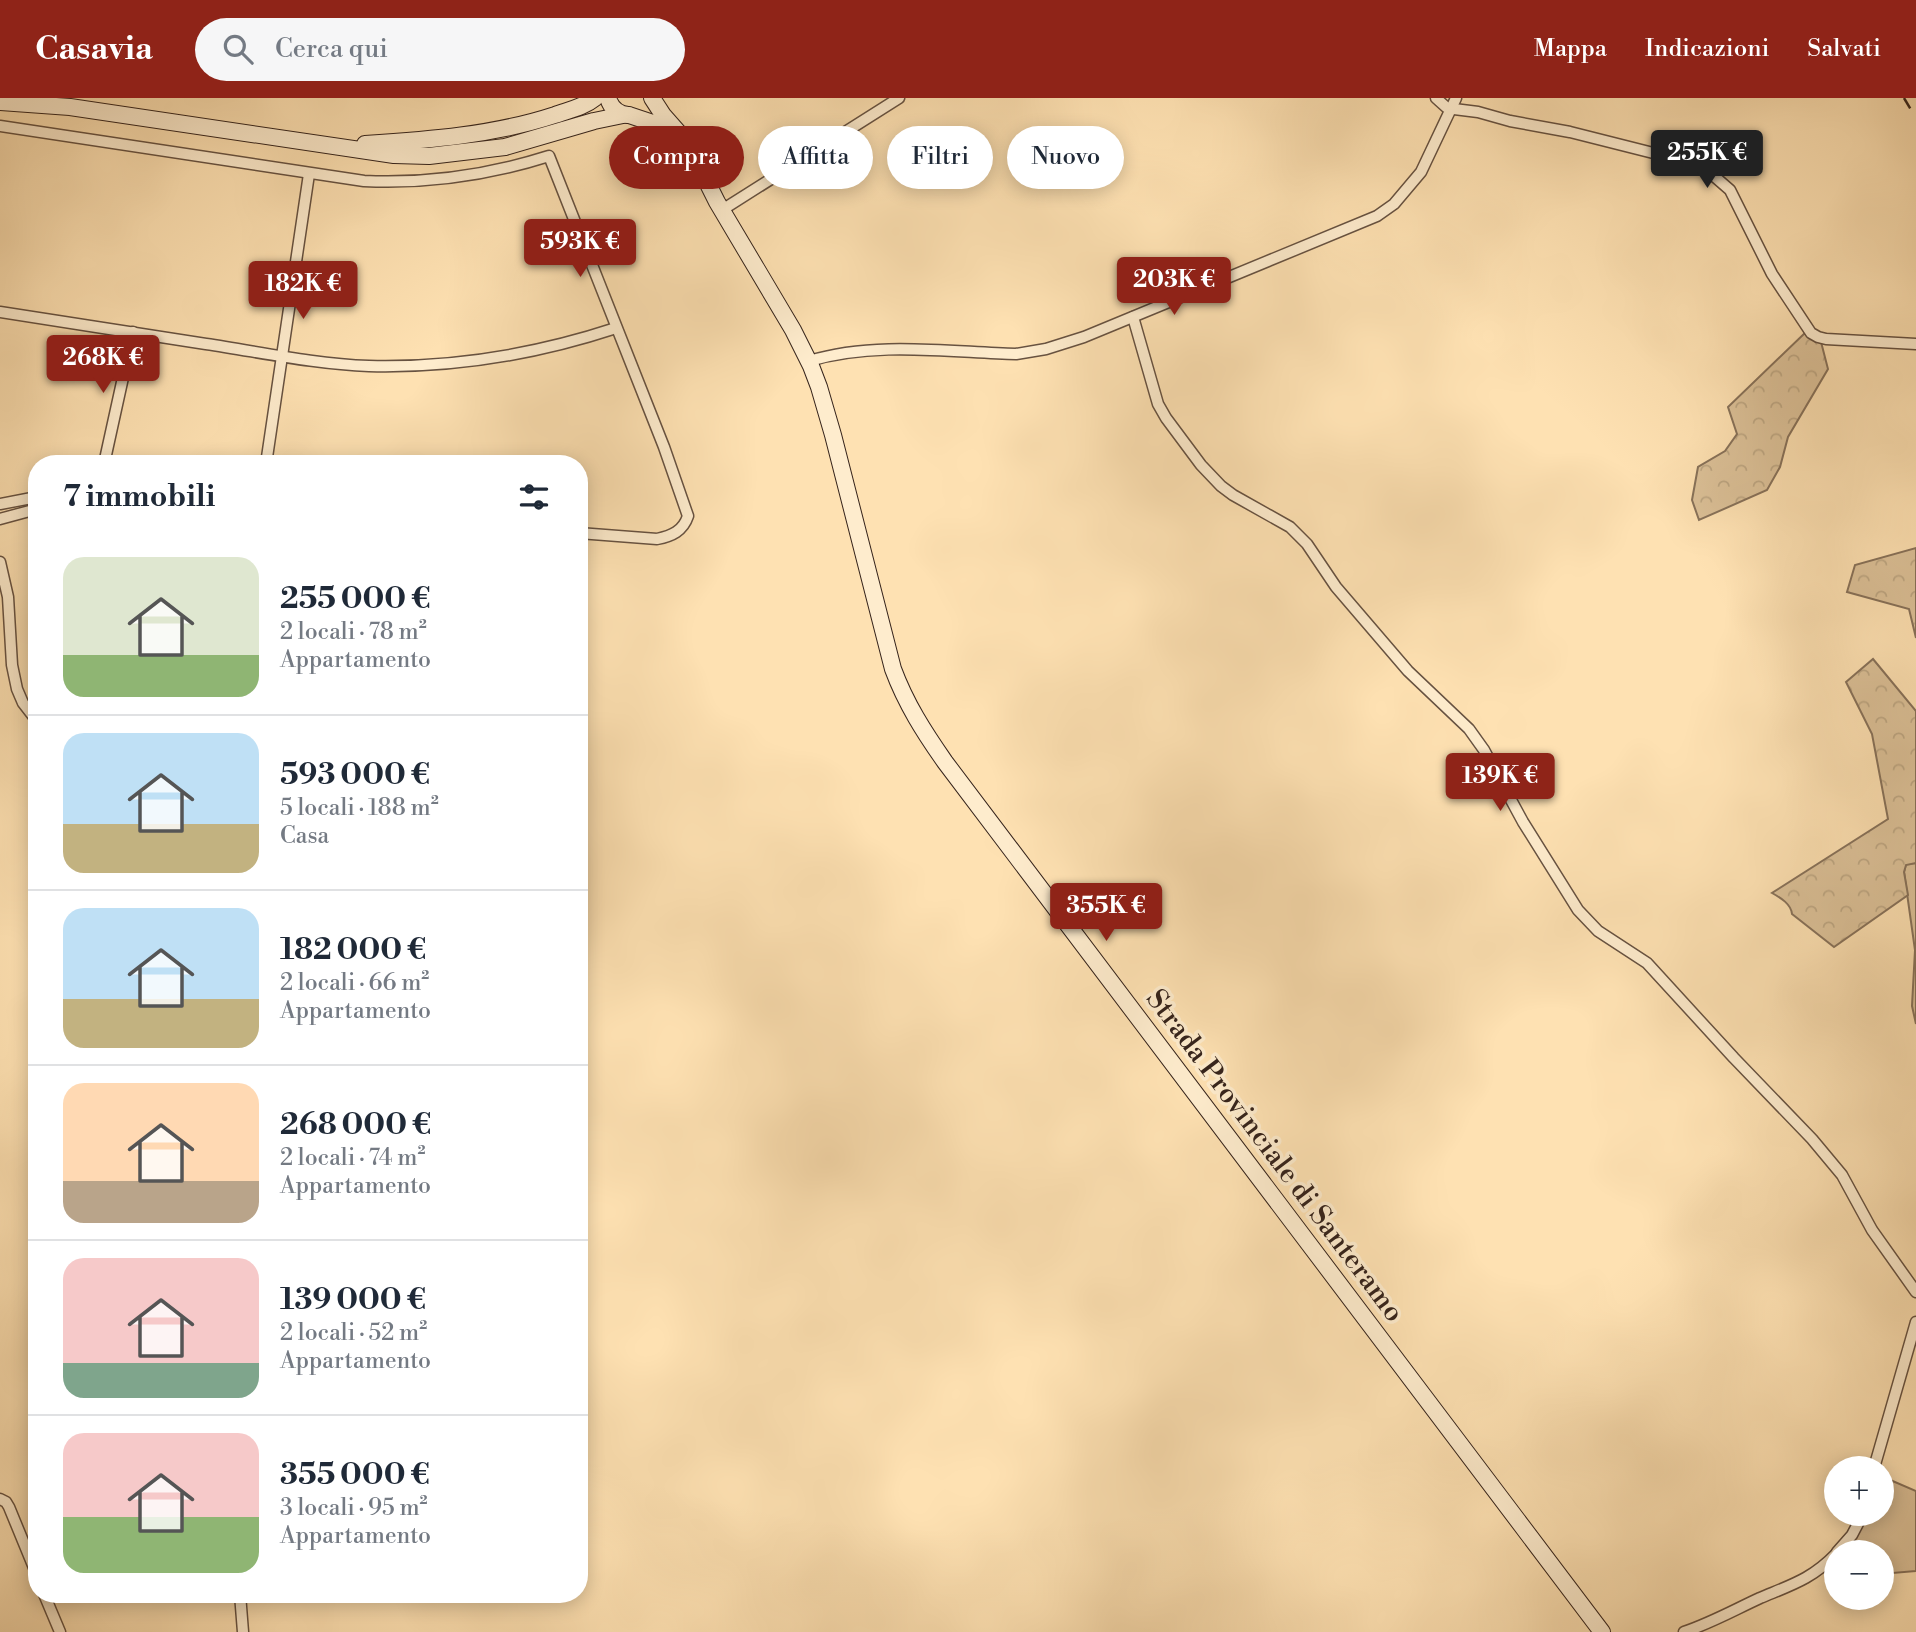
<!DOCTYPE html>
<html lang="it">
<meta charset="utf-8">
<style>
body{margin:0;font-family:"Libre Bodoni",serif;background:#f6f6f7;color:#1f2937;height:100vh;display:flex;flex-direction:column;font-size:26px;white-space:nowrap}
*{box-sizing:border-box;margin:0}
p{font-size:23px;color:#747a83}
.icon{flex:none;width:38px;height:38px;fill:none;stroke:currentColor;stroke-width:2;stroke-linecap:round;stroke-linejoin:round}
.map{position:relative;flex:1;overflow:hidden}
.side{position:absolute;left:28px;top:357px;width:560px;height:1148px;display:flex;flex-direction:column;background:#fff;border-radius:28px;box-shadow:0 4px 18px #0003}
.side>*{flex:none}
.banner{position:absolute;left:609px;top:28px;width:665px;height:63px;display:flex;gap:14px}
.controls{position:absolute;left:1824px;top:1358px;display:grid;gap:14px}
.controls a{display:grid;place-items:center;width:70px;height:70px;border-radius:50%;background:#fff;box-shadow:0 4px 18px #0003;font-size:35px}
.price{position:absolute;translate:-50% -60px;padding:0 16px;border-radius:7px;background:#8f2418;color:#fff;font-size:23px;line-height:46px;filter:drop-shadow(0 2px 4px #0008)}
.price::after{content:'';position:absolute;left:50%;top:42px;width:21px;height:16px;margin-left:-10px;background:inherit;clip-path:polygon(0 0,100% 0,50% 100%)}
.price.selected{background:#222;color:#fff}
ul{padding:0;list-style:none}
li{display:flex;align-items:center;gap:21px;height:175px;padding:0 35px}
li+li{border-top:2px solid #e0e1e3}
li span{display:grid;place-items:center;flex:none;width:196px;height:140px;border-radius:21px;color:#555}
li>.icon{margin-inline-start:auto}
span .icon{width:84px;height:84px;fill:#fffc;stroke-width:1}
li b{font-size:30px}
h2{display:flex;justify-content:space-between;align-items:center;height:84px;padding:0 35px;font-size:30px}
.tag{padding:0 24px;border-radius:32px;background:#fff;box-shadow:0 4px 18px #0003;font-size:24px;line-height:63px}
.tag.selected{background:#8f2418;color:#fff}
header{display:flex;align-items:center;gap:42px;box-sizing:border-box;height:98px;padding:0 35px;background:#8f2418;color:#fff}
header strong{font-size:33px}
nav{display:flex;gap:38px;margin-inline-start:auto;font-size:24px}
.search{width:490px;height:63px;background:#f6f6f7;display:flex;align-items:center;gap:18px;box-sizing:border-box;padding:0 24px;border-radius:38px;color:#747a83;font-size:26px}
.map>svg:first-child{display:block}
.green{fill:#dcc198;stroke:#88725a;stroke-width:2}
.forest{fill:url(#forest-crowns);stroke:#88725a;stroke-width:2}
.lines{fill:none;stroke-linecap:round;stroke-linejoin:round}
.minor-casing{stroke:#675241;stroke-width:13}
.secondary-casing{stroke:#35231b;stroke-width:18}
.minor{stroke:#feeccd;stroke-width:10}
.secondary{stroke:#feeccd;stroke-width:16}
.rail{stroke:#35231b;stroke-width:2.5;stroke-dasharray:12 12;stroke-linecap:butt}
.labels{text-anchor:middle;stroke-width:7;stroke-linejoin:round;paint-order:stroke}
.street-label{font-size:28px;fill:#35231b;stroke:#feeccd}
</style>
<header>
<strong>Casavia</strong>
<div class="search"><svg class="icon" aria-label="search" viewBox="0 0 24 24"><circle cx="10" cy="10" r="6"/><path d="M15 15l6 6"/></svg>Cerca qui</div>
<nav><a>Mappa</a><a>Indicazioni</a><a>Salvati</a></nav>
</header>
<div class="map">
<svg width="1916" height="1534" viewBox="0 0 1916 1534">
<defs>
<pattern id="forest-crowns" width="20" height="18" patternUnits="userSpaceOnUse" patternTransform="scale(1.75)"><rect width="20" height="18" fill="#dcc198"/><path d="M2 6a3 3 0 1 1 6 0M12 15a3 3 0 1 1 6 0" fill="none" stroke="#bda682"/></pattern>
</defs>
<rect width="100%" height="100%" fill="#fee1b2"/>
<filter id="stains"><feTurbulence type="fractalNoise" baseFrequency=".00286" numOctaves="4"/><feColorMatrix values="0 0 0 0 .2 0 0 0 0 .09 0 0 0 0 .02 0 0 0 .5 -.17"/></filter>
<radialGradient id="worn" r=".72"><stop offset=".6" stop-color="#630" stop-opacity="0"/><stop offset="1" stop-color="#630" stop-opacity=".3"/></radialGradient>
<g class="green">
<path d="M1916,765V926L1912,908L1915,852L1904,774L1906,766Z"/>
<path d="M1881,1378L1916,1393V1473L1881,1476V1454H1843L1867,1416H1881Z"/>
</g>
<g class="forest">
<path d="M1807,233L1820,240L1828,271L1788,339L1780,369L1767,392L1699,422L1692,402L1698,369L1725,353L1737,336L1728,309Z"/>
<path d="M1916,450V540L1909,511L1847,494L1855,467Z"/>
<path d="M1873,561L1916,613V765L1906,767L1904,774L1908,797L1834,849L1792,816C1791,806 1781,800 1772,795L1888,721L1872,636L1846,584Z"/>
</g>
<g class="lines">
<defs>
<g id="minor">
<path d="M1436,0L1446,9L1454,11L1478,14L1510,23L1570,34L1681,62L1707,72L1730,92L1772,176L1811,235L1818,239L1826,241L1916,246"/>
<path d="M0,28L364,83C428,86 489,77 549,58L664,349L688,418C683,433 672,438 657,441L579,435"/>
<path d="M722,112L899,0"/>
<path d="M0,214C69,225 137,235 206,246C260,254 314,266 369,268C452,270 537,256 616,230"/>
<path d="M1133,219L1158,306L1166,320L1201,367L1221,388L1233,397L1290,429L1307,446L1336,489L1408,573L1469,631L1484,652L1523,724L1578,812L1598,833L1647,865L1734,960L1812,1041L1842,1077L1872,1132L1916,1194"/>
<path d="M809,263C875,243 948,254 1016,256L1046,251L1084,239L1377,118L1394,106L1421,74L1456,0"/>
<path d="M104,366L133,234"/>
<path d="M266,366L309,76"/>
<path d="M0,406L37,399"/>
<path d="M0,421L37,411"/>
<path d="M0,464L8,499L12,567L17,591L23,605L37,623"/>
<path d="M1874,1370L1916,1224"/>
<path d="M0,1401L6,1404L9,1409L37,1477"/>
<path d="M1837,1454L1852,1437L1863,1416"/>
<path d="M44,1496L60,1534"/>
<path d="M240,1496L243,1534"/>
<path d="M1684,1534C1711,1525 1734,1512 1760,1500C1791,1487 1812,1481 1836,1456"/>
</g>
<g id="secondary">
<path d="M608,0C611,10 617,16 628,17"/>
<path d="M652,0L663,17L678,34L694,58L717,104L793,232L811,268L819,289L833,337L893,571C906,606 924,634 945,664L1602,1534"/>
<path d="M0,4L70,9L394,57L429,58L505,49L594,23L623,17"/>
<path d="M629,17L656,26L673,39"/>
<path d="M365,46C429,42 494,37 555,17C569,12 584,9 595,0"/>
</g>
</defs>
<use href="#minor" class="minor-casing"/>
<use href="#secondary" class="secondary-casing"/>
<use href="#minor" class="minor"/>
<use href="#secondary" class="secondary"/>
<path class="rail" d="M1904,0L1916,20"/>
</g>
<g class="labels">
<g class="street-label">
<text transform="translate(1276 1057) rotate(53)" y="10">Strada Provinciale di Santeramo</text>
</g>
</g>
<rect width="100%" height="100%" filter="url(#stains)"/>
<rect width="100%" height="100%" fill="url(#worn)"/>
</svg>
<div class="controls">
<a>+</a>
<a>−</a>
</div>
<b class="price selected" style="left:1707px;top:92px">255K €</b>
<b class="price" style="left:580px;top:181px">593K €</b>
<b class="price" style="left:1174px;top:219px">203K €</b>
<b class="price" style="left:303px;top:223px">182K €</b>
<b class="price" style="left:103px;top:297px">268K €</b>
<b class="price" style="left:1500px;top:715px">139K €</b>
<b class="price" style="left:1106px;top:845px">355K €</b>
<div class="banner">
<a class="tag selected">Compra</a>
<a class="tag">Affitta</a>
<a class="tag">Filtri</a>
<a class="tag">Nuovo</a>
</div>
<section class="side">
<h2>7 immobili<svg class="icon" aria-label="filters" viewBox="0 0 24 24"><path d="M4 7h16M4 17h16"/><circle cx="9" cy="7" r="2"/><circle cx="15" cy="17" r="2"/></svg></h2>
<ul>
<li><span style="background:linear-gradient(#dfe7d0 70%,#8fb573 0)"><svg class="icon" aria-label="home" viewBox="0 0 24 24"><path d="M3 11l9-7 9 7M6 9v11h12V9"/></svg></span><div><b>255 000 €</b><p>2 locali · 78 m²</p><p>Appartamento</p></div></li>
<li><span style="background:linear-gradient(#bfe0f5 65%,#c2b280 0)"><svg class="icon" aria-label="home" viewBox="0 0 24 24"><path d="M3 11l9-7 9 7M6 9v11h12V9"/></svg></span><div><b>593 000 €</b><p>5 locali · 188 m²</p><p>Casa</p></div></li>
<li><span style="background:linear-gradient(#bfe0f5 65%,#c2b280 0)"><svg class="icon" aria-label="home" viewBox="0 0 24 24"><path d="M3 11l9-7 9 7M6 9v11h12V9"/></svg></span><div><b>182 000 €</b><p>2 locali · 66 m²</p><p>Appartamento</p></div></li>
<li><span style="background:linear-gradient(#ffd9b3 70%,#b9a48a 0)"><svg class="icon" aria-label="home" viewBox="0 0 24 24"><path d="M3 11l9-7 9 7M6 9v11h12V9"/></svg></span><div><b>268 000 €</b><p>2 locali · 74 m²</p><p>Appartamento</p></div></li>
<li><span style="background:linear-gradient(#f6c9c9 75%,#7fa58c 0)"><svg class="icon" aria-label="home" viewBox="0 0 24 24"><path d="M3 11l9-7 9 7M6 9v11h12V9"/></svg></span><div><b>139 000 €</b><p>2 locali · 52 m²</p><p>Appartamento</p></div></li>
<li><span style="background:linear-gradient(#f6c9c9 60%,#8fb573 0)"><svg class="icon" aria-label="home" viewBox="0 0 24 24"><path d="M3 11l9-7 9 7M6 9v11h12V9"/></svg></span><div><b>355 000 €</b><p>3 locali · 95 m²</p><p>Appartamento</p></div></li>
</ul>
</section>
</div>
